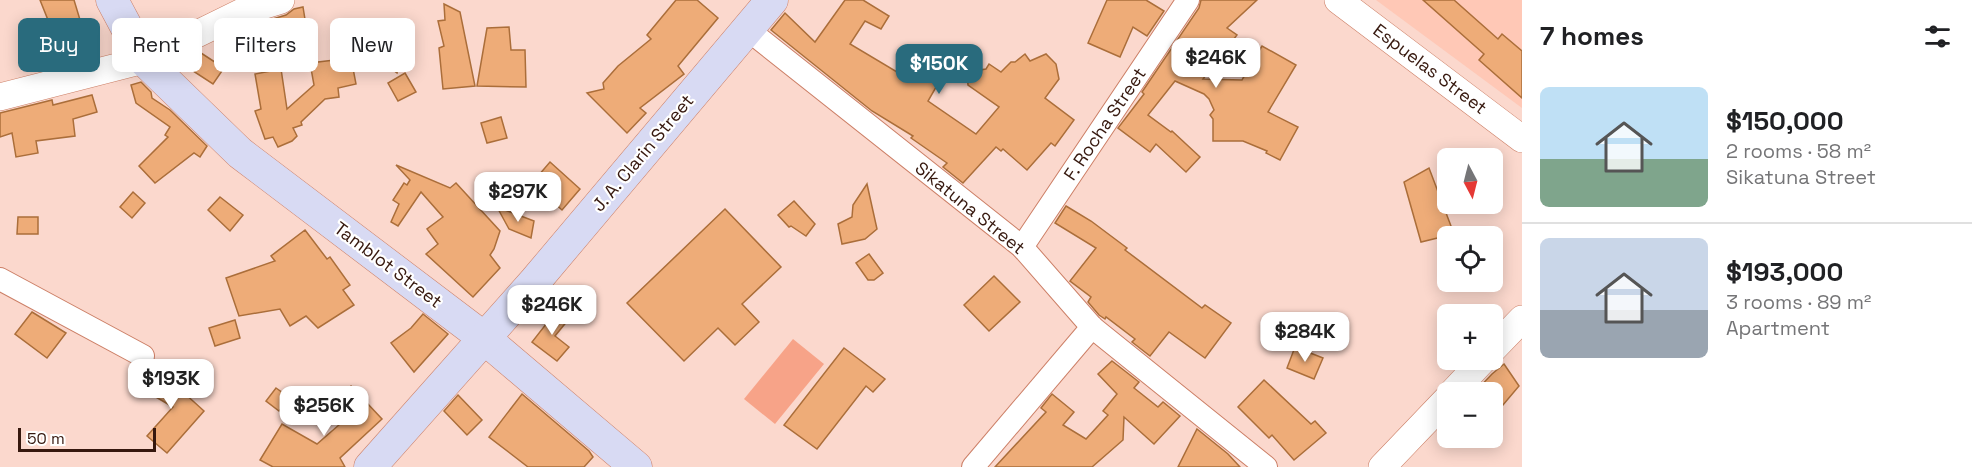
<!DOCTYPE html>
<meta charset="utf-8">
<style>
body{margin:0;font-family:"Space Grotesk",sans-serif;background:#f6f6f6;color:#202124;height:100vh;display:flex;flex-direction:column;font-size:22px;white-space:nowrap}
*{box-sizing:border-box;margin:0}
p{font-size:20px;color:#757577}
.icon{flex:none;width:33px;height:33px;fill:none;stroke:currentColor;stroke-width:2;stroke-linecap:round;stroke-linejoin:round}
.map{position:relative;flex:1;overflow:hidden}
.details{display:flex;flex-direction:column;background:#fff;width:450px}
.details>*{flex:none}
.hud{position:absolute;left:18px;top:18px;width:570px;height:54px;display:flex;gap:12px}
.needle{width:39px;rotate:173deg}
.controls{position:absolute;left:1437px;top:148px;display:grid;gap:12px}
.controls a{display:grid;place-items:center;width:66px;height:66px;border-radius:9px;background:#fff;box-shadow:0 3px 15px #0003;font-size:30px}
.scale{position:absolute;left:18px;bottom:15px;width:138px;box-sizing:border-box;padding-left:6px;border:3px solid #36180e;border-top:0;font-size:16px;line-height:21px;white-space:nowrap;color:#36180e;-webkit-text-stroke:4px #fff;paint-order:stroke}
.price{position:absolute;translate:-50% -51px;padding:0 14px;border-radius:12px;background:#fff;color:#222;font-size:20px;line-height:39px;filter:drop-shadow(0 2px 3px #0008)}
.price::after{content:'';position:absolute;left:50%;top:36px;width:18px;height:14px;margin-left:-9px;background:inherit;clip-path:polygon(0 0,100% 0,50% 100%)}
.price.active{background:#296b7d;color:#fff}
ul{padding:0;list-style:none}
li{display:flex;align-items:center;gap:18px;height:150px;padding:0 18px}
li+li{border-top:2px solid #e0e0e0}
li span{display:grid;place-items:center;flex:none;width:168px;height:120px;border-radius:9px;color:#555}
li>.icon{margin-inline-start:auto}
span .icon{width:72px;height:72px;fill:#fffc;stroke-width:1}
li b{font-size:26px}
h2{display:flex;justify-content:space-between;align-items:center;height:72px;padding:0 18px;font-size:26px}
.tag{padding:0 21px;border-radius:9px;background:#fff;box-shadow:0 3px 15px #0003;font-size:21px;line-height:54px}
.tag.active{background:#296b7d;color:#fff}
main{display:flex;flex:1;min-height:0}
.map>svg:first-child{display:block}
.built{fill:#ffc8b6}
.green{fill:#f7a388}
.building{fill:#eeac78;stroke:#ab6e3a;stroke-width:1.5}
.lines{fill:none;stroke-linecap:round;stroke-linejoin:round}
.minor-casing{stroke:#cc7f66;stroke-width:24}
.tertiary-casing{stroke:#cc7f66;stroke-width:28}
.secondary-casing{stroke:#cc7f66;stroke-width:33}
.minor{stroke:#fff;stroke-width:22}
.tertiary{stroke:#fff;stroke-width:27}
.secondary{stroke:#d8daf3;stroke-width:32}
.labels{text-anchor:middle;stroke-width:4.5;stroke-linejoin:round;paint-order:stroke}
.street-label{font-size:18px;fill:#36180e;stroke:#fff}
</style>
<main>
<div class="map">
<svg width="1522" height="467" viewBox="0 0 1522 467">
<rect width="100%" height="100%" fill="#fbd8cd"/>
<path class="built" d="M1376,0H1522V108Z"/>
<path class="green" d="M793,339L824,364L775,424L744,399Z"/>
<g class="building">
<path d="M40,0H74L87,43L60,50Z"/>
<path d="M676,0H697L718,18L678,66L684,74L640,108L646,113L627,133L587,93L604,89L603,83L618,66L651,39L647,35Z"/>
<path d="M845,0H863L889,16L881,29L865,21L850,44L912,81L919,70L939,82L928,101L976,134L999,107L968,85L967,72L986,69L989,64L1001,72L1011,62H1015L1025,54L1030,61L1046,54L1056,64L1059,79L1045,98L1074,120L1055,146L1051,143L1027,170L1003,149L1001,151L996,147L963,183L943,167L947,163L911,138L913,136L872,111L771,30L785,13L815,42Z"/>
<path d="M1107,0H1146L1164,11L1147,36L1133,27L1120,57L1088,43Z"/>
<path d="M1201,0H1257L1227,28L1237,35L1203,79L1242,80L1262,46L1296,65L1268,112L1298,127L1280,160L1266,153L1267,151L1243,141H1213V119L1210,115L1214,110L1209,99L1204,94L1175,81L1148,115L1171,132L1172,131L1200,157L1186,172L1156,144L1150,152L1118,128L1144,94L1142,92L1199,8Z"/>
<path d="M1423,0H1454L1498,39L1502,34L1522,51V98L1479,60L1484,54Z"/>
<path d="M444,4L460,12L475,86L443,89L439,48L444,46L438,21L445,20Z"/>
<path d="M303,7L310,50L272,57L266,21L286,15L294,9Z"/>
<path d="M509,27L511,50H525L526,87L477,86L487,28Z"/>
<path d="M393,43L398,46L402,51L397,73L384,63L381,57V50L386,44Z"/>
<path d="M201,53L224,68L213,84L190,69Z"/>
<path d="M351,58L356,84L338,88L339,97L325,99L301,122L302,125L293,128L297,136L292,141L278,147L273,137L265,139L255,111L261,109L255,74L281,69L287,109L314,85L310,63Z"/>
<path d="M405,73L416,92L398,101L388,83Z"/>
<path d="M141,82L151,92L152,98L170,110L207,146L200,157L194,153L155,183L139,166L168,137L165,135L170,127L136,103L131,85Z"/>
<path d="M92,95L97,112L73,119L75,136L36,141L38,153L16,157L12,133L0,137V113L52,100L53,105Z"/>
<path d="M501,117L507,138L487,143L481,123Z"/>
<path d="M550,162L580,189L562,210L532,183Z"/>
<path d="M396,165L450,188L456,183L500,231L494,249L490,255L500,268L473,297L426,254L438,244L427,229L443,217L421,192L398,226L391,222L399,204L393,200L404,183L407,185L410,180Z"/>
<path d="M1429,168L1454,234L1421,242L1404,182Z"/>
<path d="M867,184L877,229L865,239L842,244L838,224L852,217L853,205Z"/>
<path d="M133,192L145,203L132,218L120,207Z"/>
<path d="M220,197L243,215L230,231L208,210Z"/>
<path d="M794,201L815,224L806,236L791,226L789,227L778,215Z"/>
<path d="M1066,206L1091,221L1127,248L1125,250L1202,308L1205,305L1231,323L1205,358L1169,332L1150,356L1132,342L1135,339L1106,317L1105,319L1099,315L1088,302L1091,297L1070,281L1096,248L1055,223Z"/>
<path d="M497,207L534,221L531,238L509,229Z"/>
<path d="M725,209L781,267L742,304L759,322L735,345L718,328L684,361L627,303Z"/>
<path d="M18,217H38V234H17Z"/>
<path d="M305,230L327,259L330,257L350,285L343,290L354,305L318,328L306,316L290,326L280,309L239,316L226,278L275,261L271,256Z"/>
<path d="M869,254L883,273L874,280H868L856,263Z"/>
<path d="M994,276L1020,302L989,331L964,305Z"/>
<path d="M553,308L568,320L555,336L569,347L557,361L532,342L547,323L543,320Z"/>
<path d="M32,312L66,333L47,358L15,334Z"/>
<path d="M423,314L448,334L414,372L391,343L411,328Z"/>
<path d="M235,320L240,338L215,346L209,328Z"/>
<path d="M1295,347L1323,358L1314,379L1287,368Z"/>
<path d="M844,348L885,379L873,392L866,386L817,449L784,425Z"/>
<path d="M1112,361L1139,382L1134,388L1158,407L1163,402L1180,416L1154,444L1124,417L1123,440L1092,467H995L1046,412L1041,408L1052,394L1074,412L1063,425L1086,439L1108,415L1103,411L1117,394L1098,374Z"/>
<path d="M1504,364L1519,386L1492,418V393H1474L1492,374Z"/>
<path d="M153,368L173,379L172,382L204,411L167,453L147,436L173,407L142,389Z"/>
<path d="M1264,380L1311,424L1315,421L1326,433L1294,460L1272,435L1269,438L1238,407Z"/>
<path d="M351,386L382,419L340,458L345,467H273L260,460L282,424L317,444L340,424L327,409Z"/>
<path d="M276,388L290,398L279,411L266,401Z"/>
<path d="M522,394L589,451L593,457L584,467H528L489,437Z"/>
<path d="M458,395L482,420L467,435L444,411Z"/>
<path d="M1197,429L1228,454L1240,467H1178Z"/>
</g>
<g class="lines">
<defs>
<g id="minor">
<path d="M747,29L1022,247L1092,327L1266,467"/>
<path d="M1022,247L1188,0"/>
<path d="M0,279L143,356"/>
<path d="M973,467L1092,327"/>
</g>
<g id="tertiary">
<path d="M1338,0L1522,139"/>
<path d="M0,97L144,60L242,12L281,0"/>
<path d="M1492,350L1522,319"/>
<path d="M1452,393L1483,360"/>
<path d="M1382,467L1448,398"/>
</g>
<g id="secondary">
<path d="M112,0L144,60L240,153L484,338L636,467"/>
<path d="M370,467L536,280L772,0"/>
</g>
</defs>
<use href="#minor" class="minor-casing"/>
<use href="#tertiary" class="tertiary-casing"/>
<use href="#secondary" class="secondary-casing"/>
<use href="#minor" class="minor"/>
<use href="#tertiary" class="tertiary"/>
<use href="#secondary" class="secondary"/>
</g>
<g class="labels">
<g class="street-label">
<text transform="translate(1430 69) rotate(37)" y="6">Espuelas Street</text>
<text transform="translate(1105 124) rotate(-56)" y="6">F. Rocha Street</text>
<text transform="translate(643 153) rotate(-50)" y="6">J. A. Clarin Street</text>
<text transform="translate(970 208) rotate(39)" y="6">Sikatuna Street</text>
<text transform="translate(388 265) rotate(37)" y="6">Tamblot Street</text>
</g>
</g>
</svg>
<div class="controls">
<a><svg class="needle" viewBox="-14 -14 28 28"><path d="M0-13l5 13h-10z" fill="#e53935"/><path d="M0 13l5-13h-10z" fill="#757577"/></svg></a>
<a><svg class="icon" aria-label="locate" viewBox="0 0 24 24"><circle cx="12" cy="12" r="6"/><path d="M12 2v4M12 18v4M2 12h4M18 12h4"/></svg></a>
<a>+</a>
<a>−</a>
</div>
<div class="scale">50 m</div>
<b class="price" style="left:1216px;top:89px">$246K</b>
<b class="price active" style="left:939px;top:95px">$150K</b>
<b class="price" style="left:518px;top:223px">$297K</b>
<b class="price" style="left:552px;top:336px">$246K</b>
<b class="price" style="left:1305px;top:363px">$284K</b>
<b class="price" style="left:171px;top:410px">$193K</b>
<b class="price" style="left:324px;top:437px">$256K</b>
<div class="hud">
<a class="tag active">Buy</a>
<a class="tag">Rent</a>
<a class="tag">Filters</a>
<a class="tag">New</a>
</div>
</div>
<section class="details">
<h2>7 homes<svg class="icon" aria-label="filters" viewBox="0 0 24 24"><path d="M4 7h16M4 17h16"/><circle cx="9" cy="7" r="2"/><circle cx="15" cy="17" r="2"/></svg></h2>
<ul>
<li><span style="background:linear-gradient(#bfe0f5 60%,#7fa58c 0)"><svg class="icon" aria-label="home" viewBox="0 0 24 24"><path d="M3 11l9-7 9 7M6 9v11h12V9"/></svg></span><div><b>$150,000</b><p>2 rooms · 58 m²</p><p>Sikatuna Street</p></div></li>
<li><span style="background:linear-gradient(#c9d6e8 60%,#9aa5b1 0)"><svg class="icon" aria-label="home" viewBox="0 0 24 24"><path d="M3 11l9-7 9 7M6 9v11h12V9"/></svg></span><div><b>$193,000</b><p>3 rooms · 89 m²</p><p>Apartment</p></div></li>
</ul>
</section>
</main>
